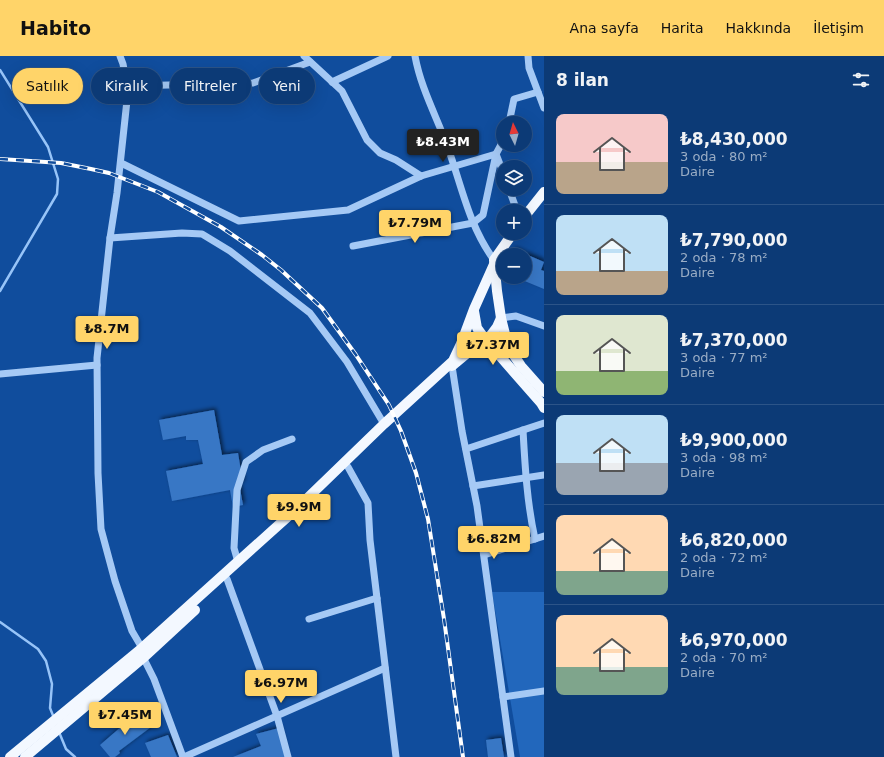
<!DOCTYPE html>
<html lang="tr">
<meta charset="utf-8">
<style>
body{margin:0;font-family:"DejaVu Sans",sans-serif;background:#1a457e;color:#f1f3f6;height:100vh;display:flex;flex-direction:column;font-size:15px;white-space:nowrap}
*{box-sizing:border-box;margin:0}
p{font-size:13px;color:#9aadc5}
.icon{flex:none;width:22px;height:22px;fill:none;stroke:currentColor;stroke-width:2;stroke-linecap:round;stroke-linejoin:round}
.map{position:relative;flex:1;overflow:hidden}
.details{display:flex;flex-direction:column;background:#0c3a76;width:340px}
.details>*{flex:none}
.banner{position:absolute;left:12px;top:12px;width:380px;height:36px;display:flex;gap:8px}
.needle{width:26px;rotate:355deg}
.tools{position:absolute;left:496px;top:60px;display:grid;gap:8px}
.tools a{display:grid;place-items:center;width:36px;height:36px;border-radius:50%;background:#0c3a76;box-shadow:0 4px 16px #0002,0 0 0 1px #2c5488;font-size:20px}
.price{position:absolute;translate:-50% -34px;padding:0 9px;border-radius:4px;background:#ffd469;color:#111;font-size:13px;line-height:26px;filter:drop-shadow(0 1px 2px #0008)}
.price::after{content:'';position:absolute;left:50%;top:24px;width:12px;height:9px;margin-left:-6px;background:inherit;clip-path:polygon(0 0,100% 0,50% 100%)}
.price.selected{background:#222;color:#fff}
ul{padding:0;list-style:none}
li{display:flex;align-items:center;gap:12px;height:100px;padding:0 12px}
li+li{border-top:1px solid #2c5488}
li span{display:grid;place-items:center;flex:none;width:112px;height:80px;border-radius:8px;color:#555}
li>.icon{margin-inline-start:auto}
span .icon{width:48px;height:48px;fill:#fffc;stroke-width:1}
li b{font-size:17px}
h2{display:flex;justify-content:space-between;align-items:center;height:48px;padding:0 12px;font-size:17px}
.pill{padding:0 14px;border-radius:18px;background:#0c3a76;box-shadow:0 4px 16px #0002,0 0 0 1px #2c5488;font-size:14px;line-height:36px}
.pill.selected{background:#ffd469;color:#111}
header{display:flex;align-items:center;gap:24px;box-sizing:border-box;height:56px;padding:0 20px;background:#ffd469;color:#111}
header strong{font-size:19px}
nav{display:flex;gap:22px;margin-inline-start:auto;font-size:14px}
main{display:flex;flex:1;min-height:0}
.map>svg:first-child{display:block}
.green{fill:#2267bc}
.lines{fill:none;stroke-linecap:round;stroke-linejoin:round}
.stream{stroke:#97c4f8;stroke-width:2.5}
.building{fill:#3977c5;filter:url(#shadow)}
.minor{stroke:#a5c9f5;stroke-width:7}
.major{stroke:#f3f8ff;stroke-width:10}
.rail-casing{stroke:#fff;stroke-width:4}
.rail{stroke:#104d9d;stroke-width:2.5;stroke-dasharray:8;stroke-linecap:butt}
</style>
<header>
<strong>Habito</strong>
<nav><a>Ana sayfa</a><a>Harita</a><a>Hakkında</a><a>İletişim</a></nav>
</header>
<main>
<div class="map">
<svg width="544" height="701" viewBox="0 0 544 701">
<defs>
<filter id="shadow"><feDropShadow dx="2" dy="-2" stdDeviation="2" flood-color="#0009"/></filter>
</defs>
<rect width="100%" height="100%" fill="#104d9d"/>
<path class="green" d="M492,536H544V701H520Z"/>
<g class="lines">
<g class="stream">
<path d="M0,14L48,91L58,123L57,138L0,235"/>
<path d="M0,566L38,593L46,605L52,628L50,652L54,662"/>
<path d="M59,676L66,693L75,701"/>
</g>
</g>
<g class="building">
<path d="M514,193L544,206L541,214L544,215V233L515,221H525V199H511Z"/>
<path d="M214,354L222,399L238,397L243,427H239L243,449L233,451L230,434L172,445L166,415L203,408L198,384H186V380L163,384L159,364Z"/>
<path d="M141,659L151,671L119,695L120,697L115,701H110L100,689L122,670L123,672L132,664L133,665Z"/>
<path d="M279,672L286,701H233L261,690L256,678Z"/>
<path d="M168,679L177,701H151L145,687Z"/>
<path d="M501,682L504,701H488L486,684Z"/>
</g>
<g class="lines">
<g class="minor">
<path d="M120,0L123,8L128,35L117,137L110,182L97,302L98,417L101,473L115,525L132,575L142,592V599L154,623L183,701"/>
<path d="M304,0L342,35L367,84L380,97L396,104L421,120"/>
<path d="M415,0C421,33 437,61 448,92C462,131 469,170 494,204"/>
<path d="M528,0L529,12L544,52"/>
<path d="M332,26L388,0"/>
<path d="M127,30L253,27L310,6"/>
<path d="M509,67L514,43L538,36"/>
<path d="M121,107L239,165L348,154L421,120L496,98L503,116"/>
<path d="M509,133L517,155"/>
<path d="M110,182L182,177L202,178L230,195L310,257L347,306L384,368"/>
<path d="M353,190L473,167L483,159L496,98L503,85"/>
<path d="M501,262L516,260L544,270"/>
<path d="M452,310L462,375L477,450L511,701"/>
<path d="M0,318L97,309"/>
<path d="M523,374C525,410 527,447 535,483"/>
<path d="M466,393L544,367"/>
<path d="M348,411L368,447L370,484L396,701"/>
<path d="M473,430L544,419"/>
<path d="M484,499L544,480"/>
<path d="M238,506L234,492L237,434L246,406L263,394L292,383"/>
<path d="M227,523L277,660L288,701"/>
<path d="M309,563L377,542"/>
<path d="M503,641L544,635"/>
<path d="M184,701L385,612"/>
</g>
<g class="major">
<path d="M525,160L544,136"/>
<path d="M513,177L494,204L497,235L501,262L508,290L521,310L544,336"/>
<path d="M474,255L477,272L485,283L541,347L544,352"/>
<path d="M452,310L476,290L491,279L497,271L501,262"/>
<path d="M10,701L142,592L293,456L384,368L453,305L461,288L474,253L495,206"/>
<path d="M25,701L143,602L195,554"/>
</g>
<defs>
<path id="rail" d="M0,103L61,107L91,113L109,117L158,136L221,171L262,199L281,214L322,252L356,299L389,349L401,375L416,417L428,463L444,563L463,701"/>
</defs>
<use href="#rail" class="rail-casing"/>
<use href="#rail" class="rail"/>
</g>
</svg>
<div class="tools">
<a><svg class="needle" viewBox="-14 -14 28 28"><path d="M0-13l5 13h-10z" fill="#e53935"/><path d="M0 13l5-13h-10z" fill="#9aadc5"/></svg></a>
<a><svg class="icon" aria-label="layers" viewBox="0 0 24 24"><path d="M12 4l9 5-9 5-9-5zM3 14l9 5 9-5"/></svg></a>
<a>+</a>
<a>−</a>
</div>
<b class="price selected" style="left:443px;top:107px">₺8.43M</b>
<b class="price" style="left:415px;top:188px">₺7.79M</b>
<b class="price" style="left:107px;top:294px">₺8.7M</b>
<b class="price" style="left:493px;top:310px">₺7.37M</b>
<b class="price" style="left:299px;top:472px">₺9.9M</b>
<b class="price" style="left:494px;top:504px">₺6.82M</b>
<b class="price" style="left:281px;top:648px">₺6.97M</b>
<b class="price" style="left:125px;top:680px">₺7.45M</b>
<div class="banner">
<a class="pill selected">Satılık</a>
<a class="pill">Kiralık</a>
<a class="pill">Filtreler</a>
<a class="pill">Yeni</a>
</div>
</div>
<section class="details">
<h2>8 ilan<svg class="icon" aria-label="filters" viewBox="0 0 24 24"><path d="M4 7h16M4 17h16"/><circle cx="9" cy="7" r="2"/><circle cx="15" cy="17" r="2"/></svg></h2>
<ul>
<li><span style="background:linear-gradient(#f6c9c9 60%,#b9a48a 0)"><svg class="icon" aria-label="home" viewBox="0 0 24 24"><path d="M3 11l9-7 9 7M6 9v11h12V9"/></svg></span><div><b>₺8,430,000</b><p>3 oda · 80 m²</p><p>Daire</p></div></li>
<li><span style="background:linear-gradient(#bfe0f5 70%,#b9a48a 0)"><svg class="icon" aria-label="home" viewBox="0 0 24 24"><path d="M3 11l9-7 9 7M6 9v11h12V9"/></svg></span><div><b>₺7,790,000</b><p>2 oda · 78 m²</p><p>Daire</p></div></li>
<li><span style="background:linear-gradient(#dfe7d0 70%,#8fb573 0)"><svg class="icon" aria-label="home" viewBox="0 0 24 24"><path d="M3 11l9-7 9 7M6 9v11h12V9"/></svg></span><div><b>₺7,370,000</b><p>3 oda · 77 m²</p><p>Daire</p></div></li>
<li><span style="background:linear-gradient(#bfe0f5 60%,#9aa5b1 0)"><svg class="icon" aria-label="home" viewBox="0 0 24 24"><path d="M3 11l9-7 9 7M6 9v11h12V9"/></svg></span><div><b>₺9,900,000</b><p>3 oda · 98 m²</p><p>Daire</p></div></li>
<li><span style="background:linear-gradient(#ffd9b3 70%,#7fa58c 0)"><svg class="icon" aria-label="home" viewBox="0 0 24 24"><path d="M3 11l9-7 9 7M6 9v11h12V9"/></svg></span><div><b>₺6,820,000</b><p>2 oda · 72 m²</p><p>Daire</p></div></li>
<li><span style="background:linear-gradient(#ffd9b3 65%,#7fa58c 0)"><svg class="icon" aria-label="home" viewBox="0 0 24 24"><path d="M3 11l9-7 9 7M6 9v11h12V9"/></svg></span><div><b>₺6,970,000</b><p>2 oda · 70 m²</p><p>Daire</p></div></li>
</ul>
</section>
</main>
